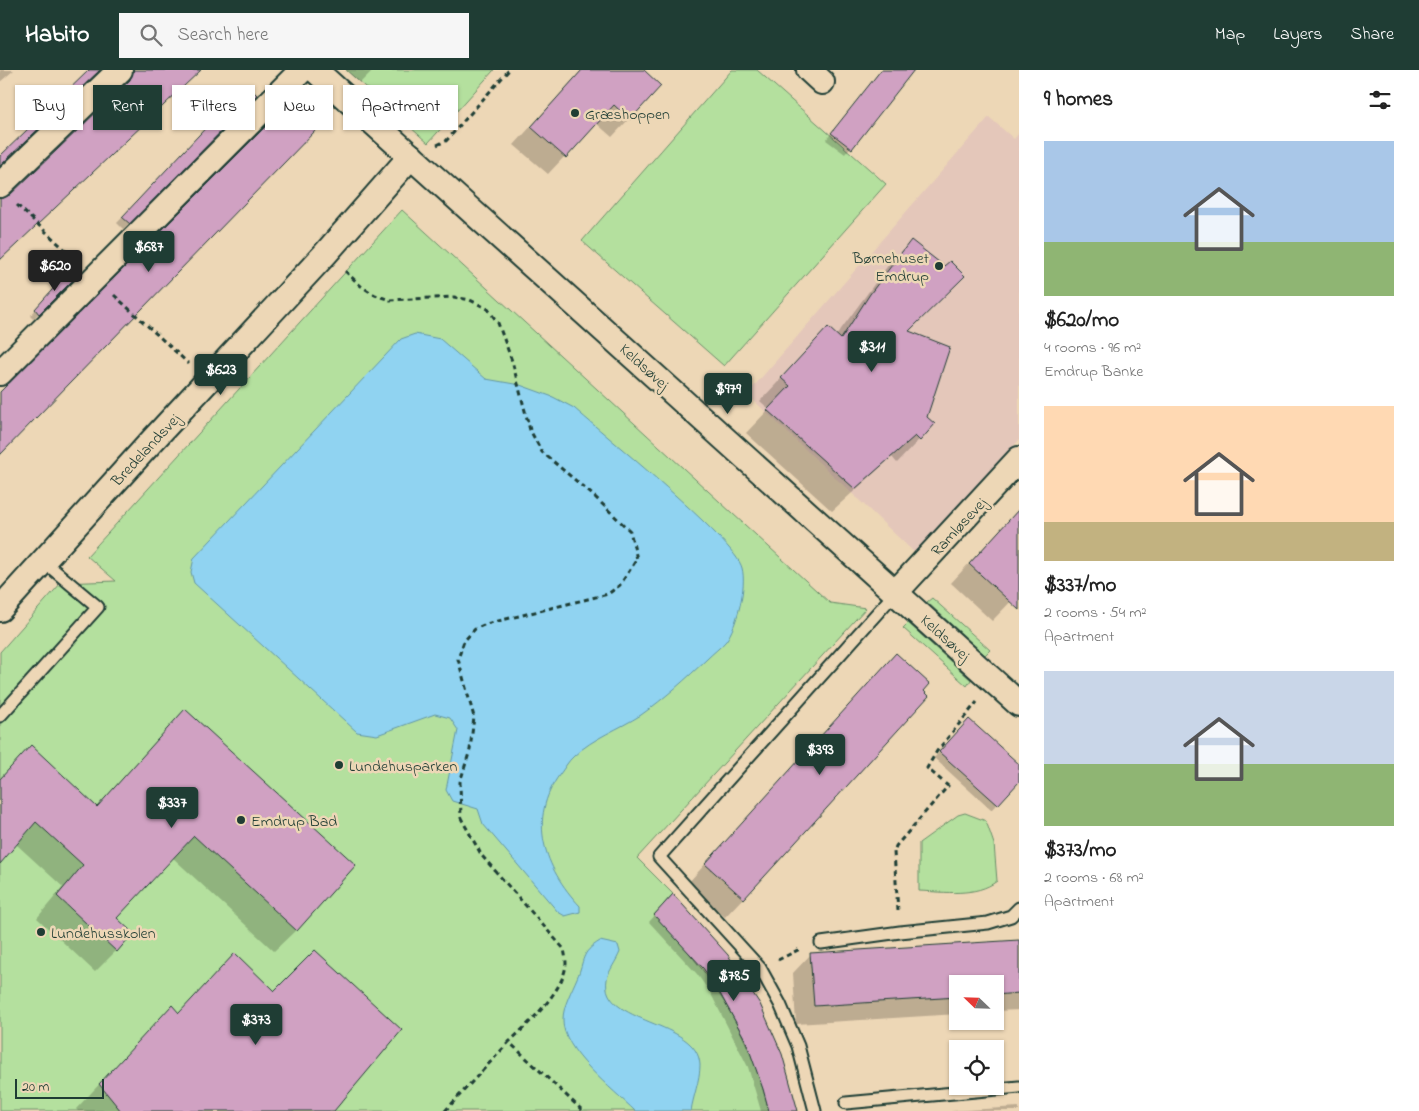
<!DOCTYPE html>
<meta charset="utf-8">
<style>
body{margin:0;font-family:"Indie Flower",sans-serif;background:#f6f6f6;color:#222;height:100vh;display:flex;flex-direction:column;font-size:19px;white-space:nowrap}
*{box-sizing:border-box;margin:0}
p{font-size:16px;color:#767676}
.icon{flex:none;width:28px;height:28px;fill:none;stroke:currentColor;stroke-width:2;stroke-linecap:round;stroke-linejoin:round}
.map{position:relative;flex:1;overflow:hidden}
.panel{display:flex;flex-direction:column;background:#fff;width:400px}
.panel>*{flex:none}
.hud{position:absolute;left:15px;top:15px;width:475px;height:45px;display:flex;gap:10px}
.needle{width:32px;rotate:293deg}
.controls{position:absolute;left:949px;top:905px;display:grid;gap:10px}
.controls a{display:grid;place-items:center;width:55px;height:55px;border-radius:0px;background:#fff;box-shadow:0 1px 4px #0004;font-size:25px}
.scale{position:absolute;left:15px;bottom:12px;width:89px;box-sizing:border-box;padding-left:5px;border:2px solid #1f3d34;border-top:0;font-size:14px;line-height:18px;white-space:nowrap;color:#1f3d34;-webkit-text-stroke:4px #edd7b6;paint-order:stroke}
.price{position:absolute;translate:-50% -42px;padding:0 11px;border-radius:5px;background:#1f3d34;color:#fff;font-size:16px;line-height:32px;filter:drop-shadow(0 1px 2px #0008)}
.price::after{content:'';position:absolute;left:50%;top:30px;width:15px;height:11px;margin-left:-8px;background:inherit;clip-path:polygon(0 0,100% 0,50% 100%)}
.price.on{background:#222;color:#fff}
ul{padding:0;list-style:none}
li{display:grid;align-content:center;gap:10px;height:265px;padding:0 25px}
li span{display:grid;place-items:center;height:155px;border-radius:0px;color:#555}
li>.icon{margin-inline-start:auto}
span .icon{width:90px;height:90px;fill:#fffc;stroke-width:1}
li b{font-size:21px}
h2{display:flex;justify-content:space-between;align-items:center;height:60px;padding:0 25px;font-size:21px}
.chip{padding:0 18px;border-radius:0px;background:#fff;box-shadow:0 1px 4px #0004;font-size:18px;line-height:45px}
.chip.on{background:#1f3d34;color:#fff}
header{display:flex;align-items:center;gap:30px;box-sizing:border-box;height:70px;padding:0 25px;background:#1f3d34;color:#fff}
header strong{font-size:24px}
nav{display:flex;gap:28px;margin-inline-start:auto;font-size:18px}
.search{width:350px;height:45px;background:#f6f6f6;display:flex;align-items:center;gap:12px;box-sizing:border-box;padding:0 18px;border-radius:0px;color:#767676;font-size:19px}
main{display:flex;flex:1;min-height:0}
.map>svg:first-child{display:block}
.built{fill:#e4c7ba}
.green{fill:#b4e09e;stroke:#6a8e69}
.water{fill:#90d3f1;stroke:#6397a5}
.shadow{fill:#0003}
.building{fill:#d0a1c2;stroke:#1f3d34}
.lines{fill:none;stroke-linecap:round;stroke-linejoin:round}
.lane-casing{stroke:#1f3d34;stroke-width:15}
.street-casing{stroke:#1f3d34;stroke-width:28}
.path{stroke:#1f3d34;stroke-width:3;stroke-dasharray:5 4;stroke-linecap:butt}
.lane{stroke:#edd7b6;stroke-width:11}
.street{stroke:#edd7b6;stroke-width:24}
.poi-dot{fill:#1f3d34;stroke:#edd7b6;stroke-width:2}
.labels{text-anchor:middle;stroke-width:5;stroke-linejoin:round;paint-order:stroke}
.poi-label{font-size:16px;fill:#1f3d34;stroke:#edd7b6;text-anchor:start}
.street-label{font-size:16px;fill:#1f3d34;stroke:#edd7b6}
</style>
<header>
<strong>Habito</strong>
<div class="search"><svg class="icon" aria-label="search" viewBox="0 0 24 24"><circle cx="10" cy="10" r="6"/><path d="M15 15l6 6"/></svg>Search here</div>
<nav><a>Map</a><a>Layers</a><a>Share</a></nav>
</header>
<main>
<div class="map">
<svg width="1019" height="1041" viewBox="0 0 1019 1041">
<rect width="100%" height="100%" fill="#edd7b6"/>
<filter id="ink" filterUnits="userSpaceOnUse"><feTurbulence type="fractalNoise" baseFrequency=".02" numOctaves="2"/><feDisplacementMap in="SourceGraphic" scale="10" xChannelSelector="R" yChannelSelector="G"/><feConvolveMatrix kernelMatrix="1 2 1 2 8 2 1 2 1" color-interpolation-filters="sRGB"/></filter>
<g filter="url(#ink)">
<path class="built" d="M989,47L1014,69L1019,63V370L916,484L747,324Z"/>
<g class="green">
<path d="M346,0H494L428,73Z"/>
<path d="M732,0H757L886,114L724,296L582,171Z"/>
<path d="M402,140L830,533L866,538L637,788L673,824L654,845C711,901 750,962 769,1041H0V582L61,513L116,511L87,486Z"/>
<path d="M932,528L990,580L985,585L927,532Z"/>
<path d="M908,553L971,610L967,616L903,558Z"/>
<path d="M965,743L986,751L994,774L997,811C976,827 945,822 919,821V773L958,745Z"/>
</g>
<g class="water">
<path d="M415,264L440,269L486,309L520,315L553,327L574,338C602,363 736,471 742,498C747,516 737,556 726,571C721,577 713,583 707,589C686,609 665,628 641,645C619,659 593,668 574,686C568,691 564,699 560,704C527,749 544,798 580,836V842L565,846L558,842L483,754L478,739L452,731L446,720L458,660L450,648L435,644L377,665L357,662L194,513L191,502L194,488L401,269Z"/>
<path d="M600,871L618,875L620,882C617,890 608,902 607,909C599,955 698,949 700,995C700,1010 693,1027 691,1041H635C614,1020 561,980 563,949C563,936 572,920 577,908C585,890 580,883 600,871Z"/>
</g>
<g class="shadow">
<path d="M0,0H14L0,12Z"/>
<path d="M114,0H200L0,189V129L10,126L119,22L122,16L119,3Z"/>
<path d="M346,0H373L360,13Z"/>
<path d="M582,0H643L660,16L612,67L596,53L548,104L514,75Z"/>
<path d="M881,0H897L907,8L845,84L826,70Z"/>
<path d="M256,25L123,159L117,153L209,57Z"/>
<path d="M911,172L907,262L925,347L934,354L897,393L892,387L832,441L746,363L769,339L760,331L828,259L836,266L889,194Z"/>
<path d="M73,208L33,249L30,246L63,209Z"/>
<path d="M1019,439V523L992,551L951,513Z"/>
<path d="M896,585L743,828L725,847L688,813Z"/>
<path d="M969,651L1019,696V711L991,740L934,688Z"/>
<path d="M164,663L296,860L274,881L172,787L115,848L116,881L95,902L37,848L63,817L16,774L0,791V709L31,677L96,738Z"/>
<path d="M667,832L796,1041H761L748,997L711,924L697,904L649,852Z"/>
<path d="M1019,871V940L995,941V914H958V944L796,954L793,903L811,884Z"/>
<path d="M172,937L179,944L333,1041H78L76,1039Z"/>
<path d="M1019,1037V1041H950Z"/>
</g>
<g class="building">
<path d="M89,0H100L0,96V86Z"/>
<path d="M133,0H201L0,190V128L10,125L130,10Z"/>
<path d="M582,0H644L661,16L630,50L614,35L566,88L531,57Z"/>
<path d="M881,0H914L852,79L831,63Z"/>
<path d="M249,17L257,25L130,154L122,147L214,49Z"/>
<path d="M291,31L318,58L0,385V322Z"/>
<path d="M911,170L944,196L950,191L965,206L909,261L950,277L927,347L935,354L920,371L915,366L855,419L767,340L790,316L781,308L828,257L841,269L870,224Z"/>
<path d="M68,202L75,208L39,244L35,239Z"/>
<path d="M1019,439V540L969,494Z"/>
<path d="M896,583L930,614L924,621L929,626L744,829L705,794Z"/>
<path d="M185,639L356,795L297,861L194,766L117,848L133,863L117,882L57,826L83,795L36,752L0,794V709L31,675L97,737Z"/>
<path d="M969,649L1019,694V712L998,735L939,682Z"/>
<path d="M673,824L728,885L760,934L782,984L798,1041H769L763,1019L746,971L717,918L703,898L654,845Z"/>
<path d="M1019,870V923L995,925V914H958V927L814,936L810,883Z"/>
<path d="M315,880L402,960L334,1041H121L99,1014L172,935L179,943L235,883L274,921Z"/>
</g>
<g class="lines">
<defs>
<g id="lane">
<path d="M0,646L98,537L43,491"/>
<path d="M821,873L900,862L988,853L1011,846L1019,838"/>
<path d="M846,1033L1019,1017"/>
<path d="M815,1041L798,976L780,934L760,898L659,787L896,522"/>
</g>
<g id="street">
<path d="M315,0L1019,634"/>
<path d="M809,0L822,12"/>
<path d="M0,115L120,0"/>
<path d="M0,303L302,0"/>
<path d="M896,522L1019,389"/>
<path d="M0,539L151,372L326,183L411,86"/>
</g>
</defs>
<use href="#lane" class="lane-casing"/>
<use href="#street" class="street-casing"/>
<g class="path">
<path d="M437,75L446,71L509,0"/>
<path d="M17,135L75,189"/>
<path d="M345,201L361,216L375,225L390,230L454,227L470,230L488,239L498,253L512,291L530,360L542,382L595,427L630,461L637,489L620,515L608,524L486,554L475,559L464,571L458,589L474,647L470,680L460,712L461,748L482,786L564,879C565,884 566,889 566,894C564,921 528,954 509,972"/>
<path d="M114,225L189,294"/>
<path d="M898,841L894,782L896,776L948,716L927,698L937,681L977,632"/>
<path d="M778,890L802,878"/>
<path d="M445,1041L509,972L583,1041"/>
</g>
<use href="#lane" class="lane"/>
<use href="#street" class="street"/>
</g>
</g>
<g class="poi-dot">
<circle cx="575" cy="43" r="5"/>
<circle cx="939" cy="196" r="5"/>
<circle cx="339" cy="695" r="5"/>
<circle cx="241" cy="750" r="5"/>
<circle cx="41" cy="862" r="5"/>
</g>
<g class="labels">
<g class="poi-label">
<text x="585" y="49">Græshoppen</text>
<text x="929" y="193" text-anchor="end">Børnehuset<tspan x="929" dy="18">Emdrup</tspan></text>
<text x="349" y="701">Lundehusparken</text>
<text x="251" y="756">Emdrup Bad</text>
<text x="51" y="868">Lundehusskolen</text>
</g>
<g class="street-label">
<text transform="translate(645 296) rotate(42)" y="6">Keldsøvej</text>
<text transform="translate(145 379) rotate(-47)" y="6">Bredelandsvej</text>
<text transform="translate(958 456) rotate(-47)" y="6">Ramløsevej</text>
<text transform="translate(946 567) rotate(42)" y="6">Keldsøvej</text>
</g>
</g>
</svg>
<div class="controls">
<a><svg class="needle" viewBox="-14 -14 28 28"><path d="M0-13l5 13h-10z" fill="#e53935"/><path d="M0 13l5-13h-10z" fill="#767676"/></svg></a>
<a><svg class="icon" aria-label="locate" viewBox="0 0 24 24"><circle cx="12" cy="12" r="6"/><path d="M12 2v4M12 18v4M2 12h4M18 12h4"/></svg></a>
</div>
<div class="scale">20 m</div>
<b class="price" style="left:149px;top:203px">$687</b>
<b class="price on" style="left:55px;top:222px">$620</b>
<b class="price" style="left:872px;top:303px">$311</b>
<b class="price" style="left:221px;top:326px">$623</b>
<b class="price" style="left:728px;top:345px">$979</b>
<b class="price" style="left:820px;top:706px">$393</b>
<b class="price" style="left:172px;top:759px">$337</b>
<b class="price" style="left:734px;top:932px">$785</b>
<b class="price" style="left:256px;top:976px">$373</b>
<div class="hud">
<a class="chip">Buy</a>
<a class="chip on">Rent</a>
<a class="chip">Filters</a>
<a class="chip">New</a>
<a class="chip">Apartment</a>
</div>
</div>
<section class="panel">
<h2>9 homes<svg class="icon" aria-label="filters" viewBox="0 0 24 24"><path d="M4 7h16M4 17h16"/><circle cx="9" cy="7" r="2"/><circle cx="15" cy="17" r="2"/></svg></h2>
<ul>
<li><span style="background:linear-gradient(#a9c7e8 65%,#8fb573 0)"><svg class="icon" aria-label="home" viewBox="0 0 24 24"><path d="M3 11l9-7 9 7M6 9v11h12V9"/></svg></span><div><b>$620/mo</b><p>4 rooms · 96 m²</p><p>Emdrup Banke</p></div></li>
<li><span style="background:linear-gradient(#ffd9b3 75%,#c2b280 0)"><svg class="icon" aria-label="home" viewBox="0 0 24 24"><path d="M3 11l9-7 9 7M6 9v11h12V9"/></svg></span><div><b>$337/mo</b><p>2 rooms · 54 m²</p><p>Apartment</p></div></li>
<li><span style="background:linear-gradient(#c9d6e8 60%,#8fb573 0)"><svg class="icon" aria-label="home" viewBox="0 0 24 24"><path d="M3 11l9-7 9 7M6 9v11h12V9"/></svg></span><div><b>$373/mo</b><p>2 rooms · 68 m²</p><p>Apartment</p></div></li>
</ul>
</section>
</main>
